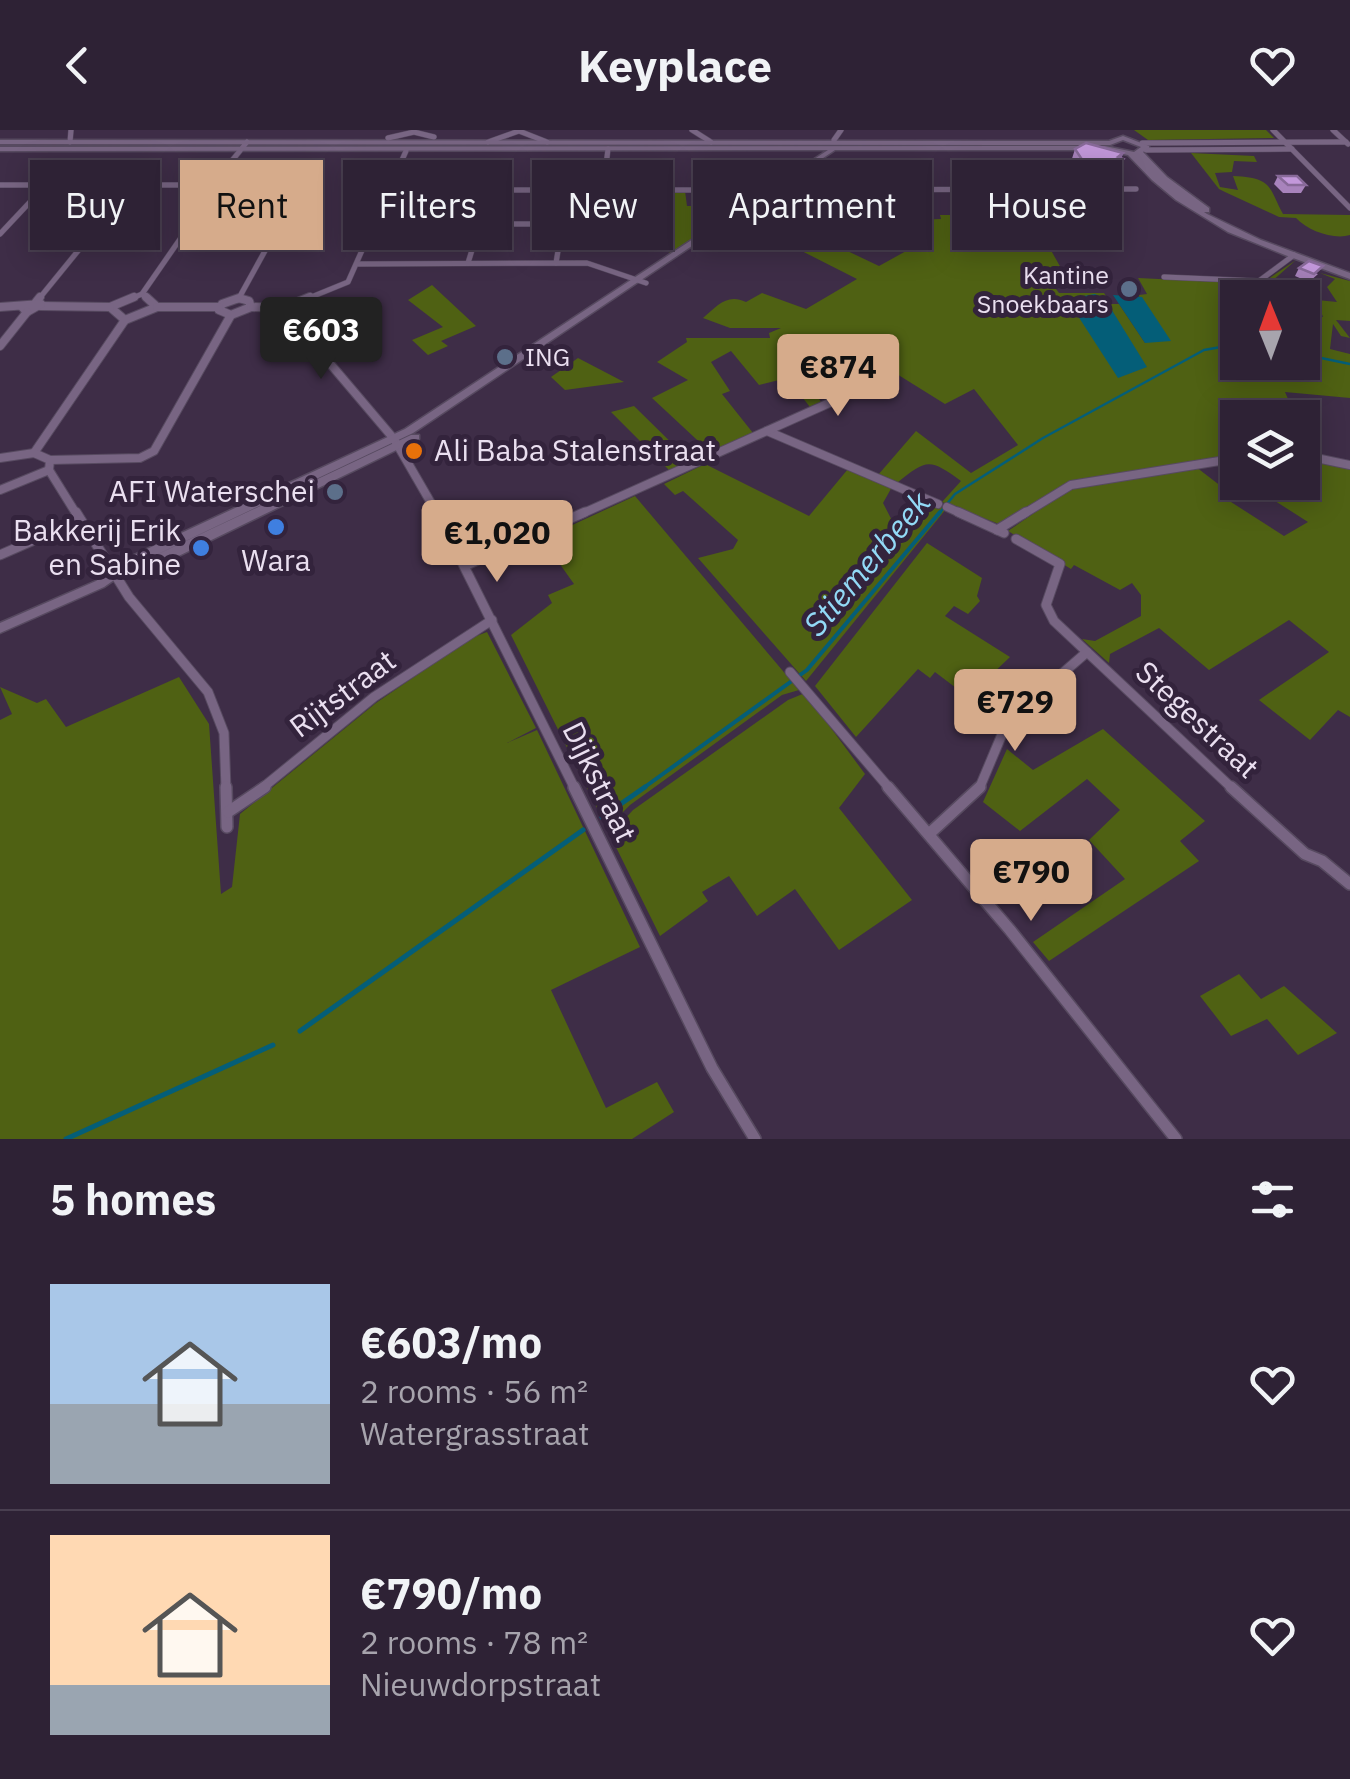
<!DOCTYPE html>
<meta charset="utf-8">
<style>
body{margin:0;font-family:"IBM Plex Sans",sans-serif;background:#3a2f41;color:#f1f3f6;height:100vh;display:flex;flex-direction:column;font-size:38px;white-space:nowrap}
*{box-sizing:border-box;margin:0}
p{font-size:32px;color:#a7a4ad}
.icon{flex:none;width:55px;height:55px;fill:none;stroke:currentColor;stroke-width:2;stroke-linecap:round;stroke-linejoin:round}
.map{position:relative;height:1009px;overflow:hidden}
.panel{display:flex;flex-direction:column;background:#2e2235;flex:1}
.panel>*{flex:none}
.banner{position:absolute;left:30px;top:30px;width:1290px;height:90px;display:flex;gap:20px}
.needle{width:65px;rotate:359deg}
.tools{position:absolute;left:1220px;top:150px;display:grid;gap:20px}
.tools a{display:grid;place-items:center;width:100px;height:100px;border-radius:0px;background:#2e2235;box-shadow:0 5px 25px #0003,0 0 0 2px #493f50;font-size:50px}
.price{position:absolute;translate:-50% -85px;padding:0 22px;border-radius:10px;background:#d6ab8b;color:#111;font-size:32px;line-height:65px;filter:drop-shadow(0 2px 5px #0008)}
.price::after{content:'';position:absolute;left:50%;top:60px;width:30px;height:22px;margin-left:-15px;background:inherit;clip-path:polygon(0 0,100% 0,50% 100%)}
.price.current{background:#222;color:#fff}
ul{padding:0;list-style:none}
li{display:flex;align-items:center;gap:30px;height:250px;padding:0 50px}
li+li{border-top:2px solid #493f50}
li span{display:grid;place-items:center;flex:none;width:280px;height:200px;border-radius:0px;color:#555}
li>.icon{margin-inline-start:auto}
span .icon{width:120px;height:120px;fill:#fffc;stroke-width:1}
li b{font-size:42px}
h2{display:flex;justify-content:space-between;align-items:center;height:120px;padding:0 50px;font-size:42px}
.pill{padding:0 35px;border-radius:0px;background:#2e2235;box-shadow:0 5px 25px #0003,0 0 0 2px #493f50;font-size:35px;line-height:90px}
.pill.current{background:#d6ab8b;color:#111}
header{display:flex;justify-content:space-between;align-items:center;height:130px;padding:0 50px;background:#2e2235;font-size:45px;font-weight:800}
.map>svg:first-child{display:block}
.green{fill:#4f6113}
.water{fill:#045e78}
.lines{fill:none;stroke-linecap:round;stroke-linejoin:round}
.stream-far2{stroke:#045e78;stroke-width:2.5}
.stream-far1{stroke:#045e78;stroke-width:4}
.stream{stroke:#045e78;stroke-width:5}
.street-far3-casing{stroke:#574a60;stroke-width:6}
.street-far2-casing{stroke:#574a60;stroke-width:10}
.street-far1-casing{stroke:#574a60;stroke-width:11}
.street-casing{stroke:#574a60;stroke-width:14}
.secondary-casing{stroke:#574a60;stroke-width:3}
.street-far3{stroke:#786583;stroke-width:5}
.street-far2{stroke:#786583;stroke-width:8}
.street-far1{stroke:#786583;stroke-width:9}
.street{stroke:#786583;stroke-width:11}
.secondary{fill:#786583;fill-rule:evenodd}
.wall{fill:#a883bc}
.shaded-wall{fill:#886a99}
.building{fill:#c398db;stroke:#886a99;stroke-width:2.5}
.service-dot{fill:#5c6f8a;stroke:#33233c;stroke-width:4}
.food-dot{fill:#e8710a;stroke:#33233c;stroke-width:4}
.shop-dot{fill:#3f7fe0;stroke:#33233c;stroke-width:4}
.labels{text-anchor:middle;stroke-width:10;stroke-linejoin:round;paint-order:stroke}
.far-poi-label{font-size:25px;fill:#eadff0;stroke:#33233c;text-anchor:end}
.poi-label{font-size:30px;fill:#eadff0;stroke:#33233c;text-anchor:end}
.street-label{font-size:30px;fill:#eadff0;stroke:#33233c}
.water-label{font-size:32px;font-style:italic;fill:#92d9f6;stroke:#33233c}
</style>
<header><svg class="icon" aria-label="back" viewBox="0 0 24 24"><path d="M15 5l-7 7 7 7"/></svg>Keyplace<svg class="icon" aria-label="heart" viewBox="0 0 24 24"><path d="M12 20l-8-8c-3-5 5-10 8-4 3-6 11-1 8 4z"/></svg></header>
<div class="map">
<svg width="1350" height="1009" viewBox="0 0 1350 1009">
<rect width="100%" height="100%" fill="#3e2d47"/>
<g class="green">
<path d="M1134,0H1266L1274,8L1148,10Z"/>
<path d="M1191,23L1254,26L1257,32L1234,31L1232,42L1215,43L1220,57L1238,60L1233,46C1273,48 1268,56 1283,84L1350,85V105C1334,110 1308,101 1296,88L1279,87L1225,62L1219,59Z"/>
<path d="M657,61H685L687,76H740L725,86L708,80L699,87L715,93L671,123L630,107L656,104Z"/>
<path d="M940,85H982L992,108L1048,115L1066,147L1051,152L1059,163H1104L1109,170L1067,169L1081,188L1145,238L1108,174H1119L1145,213L1139,165L1147,164L1138,148L1261,154L1296,130L1271,152L1276,156L1270,158L1276,167L1238,168V232H1302L1303,185L1323,187L1317,170L1337,172L1327,157L1335,149L1320,143L1350,151V191L1336,190L1350,208L1341,206L1333,194L1330,219L1350,224V268L1285,262L1296,287L1238,288L1237,326L1074,350L999,394L942,372L961,351C929,328 927,329 897,353L878,345L916,301L971,343L1018,315L974,259L945,274L892,241L833,268L798,223L789,224L821,272L810,277L787,248L759,255L731,221L711,232L730,261L722,264L753,303L710,322L652,268L688,250L657,232L687,212L686,208H770L769,203L781,198H730L703,188C717,176 727,163 746,172L762,163L806,179L857,149L784,112L791,108L786,104L797,97L879,136L917,115L909,90L941,89Z"/>
<path d="M432,155L476,196L441,211L448,216L428,225L412,210L443,197L408,170Z"/>
<path d="M578,228L624,252L565,260L551,247Z"/>
<path d="M634,276L690,331L669,340L611,282Z"/>
<path d="M1303,326L1350,337V587L1338,580L1310,610L1259,570L1329,522L1289,490L1209,540L1159,498L1110,524L1109,533L1082,509L1095,511L1141,486V465L1132,453L1120,460L1074,435L1071,439L1008,401L1072,357L1196,337L1226,360L1231,372L1284,406L1308,392L1247,353L1302,352Z"/>
<path d="M705,334L809,386L848,339L892,357L883,373L901,408L930,373L946,379L806,551L698,428L733,419L738,410L683,361L675,365L664,354Z"/>
<path d="M635,366L799,560L782,565L630,675L607,698L511,505L552,473L548,465L574,454L542,409Z"/>
<path d="M927,413L982,448L977,466L980,471L968,484L954,476L945,486L1010,527L968,567L935,542L930,548L918,539L856,607L815,556Z"/>
<path d="M487,502L536,598L507,613L537,600L640,817L551,860L606,978L657,952L674,982L632,1009H0V590L12,584L0,557L37,573L46,569L66,597L179,547L209,594L221,764L232,757L240,684L376,573L471,508Z"/>
<path d="M805,563L865,644L839,678L912,770L839,820L795,759L757,786L729,746L702,762L708,771L660,806L610,705L633,680L788,570Z"/>
<path d="M1103,599L1205,691L1180,711L1199,731L1049,831L1033,812L1125,749L1089,710L1120,680L1087,649L1020,701L983,672L1007,619L1033,640Z"/>
<path d="M1239,844L1261,869L1284,856L1337,903L1298,925L1267,889L1231,906L1200,866Z"/>
</g>
<g class="water">
<path d="M1095,164L1105,169L1147,237L1118,248L1067,169Z"/>
<path d="M1113,165L1142,167L1171,211L1145,213Z"/>
</g>
<g class="lines">
<g class="stream-far2">
<path d="M1302,224L1350,234"/>
<path d="M938,385L955,364L1043,308L1204,220L1238,214"/>
</g>
<path class="stream-far1" d="M642,659L807,540L940,382"/>
<g class="stream">
<path d="M602,687L645,657"/>
<path d="M300,901L583,700"/>
<path d="M66,1009L273,915"/>
</g>
<defs>
<g id="street-far3">
<path d="M692,0L711,12"/>
<path d="M1273,0L1350,78"/>
<path d="M1333,0L1348,14"/>
<path d="M388,8L414,2L434,7"/>
<path d="M834,10L841,0"/>
<path d="M70,12L71,0"/>
<path d="M488,12L519,1L547,12"/>
<path d="M1142,13L1346,12"/>
<path d="M608,19L604,52L613,60"/>
<path d="M1146,20L1292,19"/>
<path d="M218,48L234,55L212,63L200,55Z"/>
<path d="M218,48L247,12"/>
<path d="M0,55H200"/>
<path d="M234,55L289,56L298,61L239,168"/>
<path d="M776,56L795,60L1136,59"/>
<path d="M390,60H596"/>
<path d="M603,60H709"/>
<path d="M730,60L777,62"/>
<path d="M0,104L46,55"/>
<path d="M468,133L480,94H563"/>
<path d="M556,133L568,60"/>
<path d="M358,134L587,133L646,153"/>
<path d="M1164,147L1259,151L1294,125"/>
<path d="M142,164L212,63"/>
<path d="M38,170L130,57"/>
<path d="M128,170L142,164L149,170"/>
<path d="M234,170H244"/>
<path d="M304,170L348,152L406,21"/>
</g>
<g id="street-far2">
<path d="M134,167L110,177L125,190L157,177L146,167"/>
<path d="M239,168L249,171L251,177L231,185L219,180L222,174Z"/>
<path d="M36,172L40,167"/>
<path d="M40,176L110,177"/>
<path d="M0,177L41,174L27,182L22,177"/>
<path d="M157,177H219"/>
<path d="M251,177L283,178L310,167"/>
<path d="M283,178L394,309L438,385"/>
<path d="M0,216L27,182"/>
<path d="M767,301L938,374"/>
<path d="M34,323L125,190"/>
<path d="M1302,325L1350,335"/>
<path d="M0,328L34,323L50,330L49,340L77,385"/>
<path d="M50,330L140,328L154,321L231,185"/>
<path d="M0,360L49,340"/>
<path d="M947,377L964,385"/>
<path d="M579,385L894,244"/>
<path d="M1022,385L1071,355L1238,328"/>
</g>
<g id="street-far1">
<path d="M76,382L129,467L208,562L224,603L226,659"/>
<path d="M437,382L575,659"/>
<path d="M958,382L1004,403"/>
<path d="M997,400L1026,382"/>
<path d="M1016,409L1060,434L1046,475L1054,491L1233,659"/>
<path d="M0,425L80,390"/>
<path d="M467,435L585,382"/>
<path d="M790,542L890,659"/>
<path d="M261,659L374,567L492,490"/>
<path d="M979,659L1003,602L1019,581L1087,522"/>
</g>
<g id="street">
<path d="M226,657L227,697"/>
<path d="M574,657L712,938L755,1009"/>
<path d="M888,657L1010,800L1176,1009"/>
<path d="M1231,657L1305,724L1322,731L1350,754"/>
<path d="M228,682L265,657"/>
<path d="M929,704L980,657"/>
</g>
<path id="secondary" d="M1123,6L1149,16V18L1143,22L1167,47L1209,78V82H1204L1207,84L1261,110L1350,143V149L1285,125L1228,102L1176,70L1152,50L1128,25L1105,20H835L413,303L137,434L411,305H419V309L156,437L114,450L104,457L0,503V493L96,451L134,425L405,299L828,20L0,21V17L1105,16L1134,22L1141,17L1123,10L1110,15L0,14V10L1109,11Z"/>
</defs>
<use href="#street-far3" class="street-far3-casing"/>
<use href="#street-far2" class="street-far2-casing"/>
<use href="#street-far1" class="street-far1-casing"/>
<use href="#street" class="street-casing"/>
<use href="#secondary" class="secondary-casing"/>
<use href="#street-far3" class="street-far3"/>
<use href="#street-far2" class="street-far2"/>
<use href="#street-far1" class="street-far1"/>
<use href="#street" class="street"/>
<use href="#secondary" class="secondary"/>
</g>
<g class="wall">
<path d="M1075,19L1123,23L1117,44L1104,53L1072,50L1074,41L1070,35Z"/>
<path d="M1278,46L1306,55L1301,63H1283L1274,54Z"/>
<path d="M700,51L740,57L739,74H700Z"/>
<path d="M1299,138L1318,144L1309,152L1295,146Z"/>
</g>
<path class="shaded-wall" d="M1123,23L1121,30L1123,29L1117,44L1104,53L1110,37L1118,27Z"/>
<g class="building">
<path d="M1086,13L1123,23L1118,27L1123,29L1110,37L1077,34L1083,31L1075,19Z"/>
<path d="M1278,46H1297L1306,55H1288Z"/>
<path d="M700,51L739,52L740,57L700,58Z"/>
<path d="M1309,131L1323,136L1314,144L1299,138Z"/>
</g>
<g class="service-dot">
<circle cx="1129" cy="159" r="10"/>
<circle cx="505" cy="227" r="10"/>
<circle cx="335" cy="362" r="10"/>
</g>
<circle class="food-dot" cx="414" cy="321" r="10"/>
<g class="shop-dot">
<circle cx="276" cy="397" r="10"/>
<circle cx="201" cy="418" r="10"/>
</g>
<g class="labels">
<g class="far-poi-label">
<text x="1109" y="154">Kantine<tspan x="1109" dy="29">Snoekbaars</tspan></text>
<text x="525" y="236" text-anchor="start">ING</text>
</g>
<g class="poi-label">
<text x="434" y="331" text-anchor="start">Ali Baba Stalenstraat</text>
<text x="315" y="372">AFI Waterschei</text>
<text x="181" y="411">Bakkerij Erik<tspan x="181" dy="34">en Sabine</tspan></text>
<text x="276" y="441" text-anchor="middle">Wara</text>
</g>
<g class="street-label">
<text transform="translate(343 564) rotate(-37)" y="10">Rijtstraat</text>
<text transform="translate(1197 590) rotate(43)" y="10">Stegestraat</text>
<text transform="translate(599 652) rotate(64)" y="10">Dijkstraat</text>
</g>
<g class="water-label">
<text transform="translate(867 434) rotate(-50)" y="11">Stiemerbeek</text>
</g>
</g>
</svg>
<div class="tools">
<a><svg class="needle" viewBox="-14 -14 28 28"><path d="M0-13l5 13h-10z" fill="#e53935"/><path d="M0 13l5-13h-10z" fill="#a7a4ad"/></svg></a>
<a><svg class="icon" aria-label="layers" viewBox="0 0 24 24"><path d="M12 4l9 5-9 5-9-5zM3 14l9 5 9-5"/></svg></a>
</div>
<b class="price current" style="left:321px;top:252px">€603</b>
<b class="price" style="left:838px;top:289px">€874</b>
<b class="price" style="left:497px;top:455px">€1,020</b>
<b class="price" style="left:1015px;top:624px">€729</b>
<b class="price" style="left:1031px;top:794px">€790</b>
<div class="banner">
<a class="pill">Buy</a>
<a class="pill current">Rent</a>
<a class="pill">Filters</a>
<a class="pill">New</a>
<a class="pill">Apartment</a>
<a class="pill">House</a>
</div>
</div>
<section class="panel">
<h2>5 homes<svg class="icon" aria-label="filters" viewBox="0 0 24 24"><path d="M4 7h16M4 17h16"/><circle cx="9" cy="7" r="2"/><circle cx="15" cy="17" r="2"/></svg></h2>
<ul>
<li><span style="background:linear-gradient(#a9c7e8 60%,#9aa5b1 0)"><svg class="icon" aria-label="home" viewBox="0 0 24 24"><path d="M3 11l9-7 9 7M6 9v11h12V9"/></svg></span><div><b>€603/mo</b><p>2 rooms · 56 m²</p><p>Watergrasstraat</p></div><svg class="icon" aria-label="heart" viewBox="0 0 24 24"><path d="M12 20l-8-8c-3-5 5-10 8-4 3-6 11-1 8 4z"/></svg></li>
<li><span style="background:linear-gradient(#ffd9b3 75%,#9aa5b1 0)"><svg class="icon" aria-label="home" viewBox="0 0 24 24"><path d="M3 11l9-7 9 7M6 9v11h12V9"/></svg></span><div><b>€790/mo</b><p>2 rooms · 78 m²</p><p>Nieuwdorpstraat</p></div><svg class="icon" aria-label="heart" viewBox="0 0 24 24"><path d="M12 20l-8-8c-3-5 5-10 8-4 3-6 11-1 8 4z"/></svg></li>
</ul>
</section>
